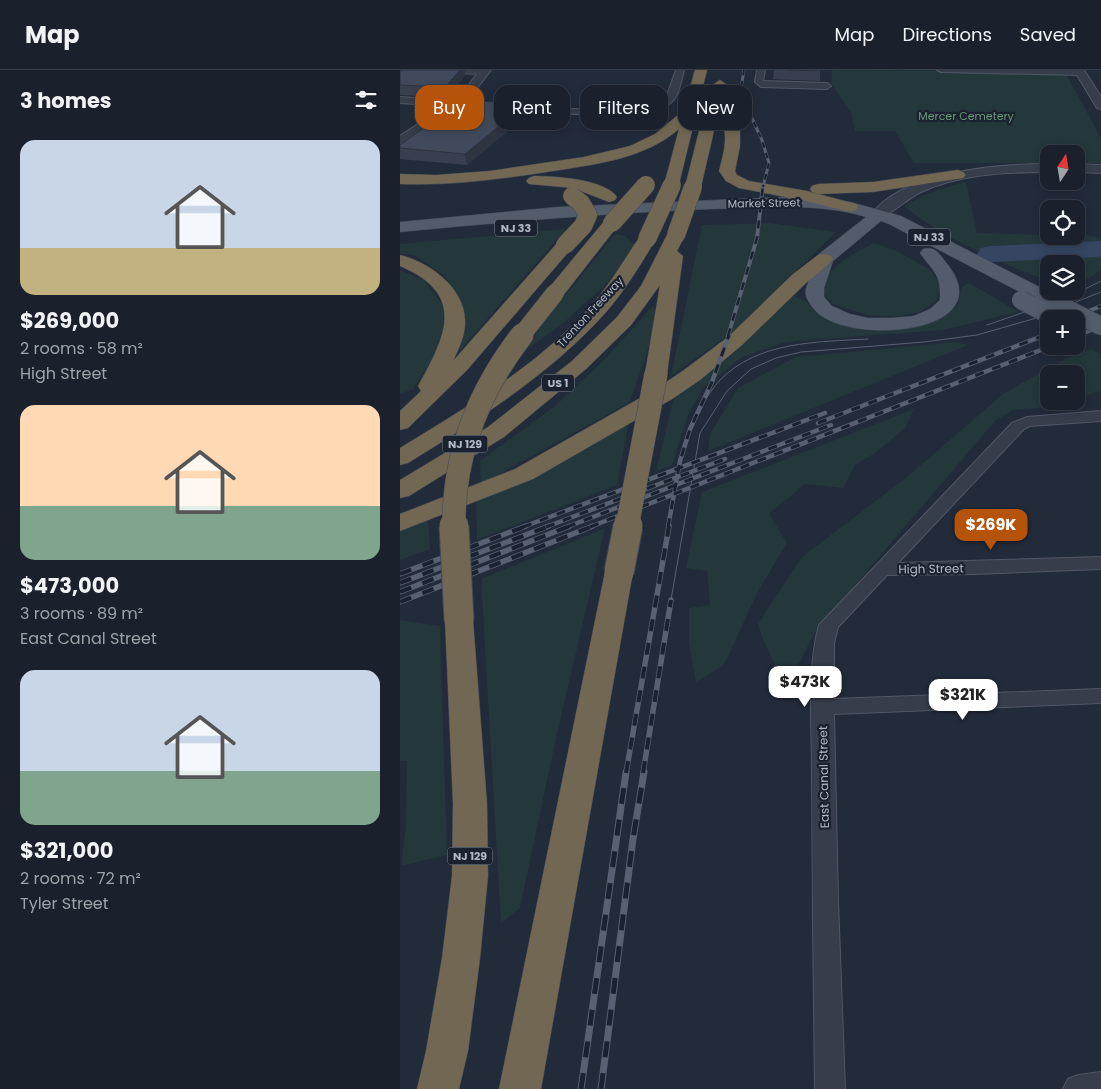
<!DOCTYPE html>
<meta charset="utf-8">
<style>
body{margin:0;font-family:Poppins,sans-serif;background:#272d38;color:#f1f3f6;height:100vh;display:flex;flex-direction:column;font-size:19px;white-space:nowrap}
*{box-sizing:border-box;margin:0}
p{font-size:16px;color:#9fa3a9}
.icon{flex:none;width:28px;height:28px;fill:none;stroke:currentColor;stroke-width:2;stroke-linecap:round;stroke-linejoin:round}
.map{position:relative;flex:1;overflow:hidden}
.drawer{display:flex;flex-direction:column;background:#1a202c;width:400px}
.drawer>*{flex:none}
.banner{position:absolute;left:15px;top:15px;width:475px;height:45px;display:flex;gap:10px}
.needle{width:32px;rotate:12deg}
.buttons{position:absolute;left:640px;top:75px;display:grid;gap:10px}
.buttons a{display:grid;place-items:center;width:45px;height:45px;border-radius:10px;background:#1a202c;box-shadow:0 2px 8px #0003,0 0 0 1px #383e48;font-size:25px}
.price{position:absolute;translate:-50% -42px;padding:0 11px;border-radius:10px;background:#fff;color:#222;font-size:16px;line-height:32px;filter:drop-shadow(0 1px 2px #0008)}
.price::after{content:'';position:absolute;left:50%;top:30px;width:15px;height:11px;margin-left:-8px;background:inherit;clip-path:polygon(0 0,100% 0,50% 100%)}
.price.on{background:#b45309;color:#fff}
ul{padding:0;list-style:none}
li{display:grid;align-content:center;gap:10px;height:265px;padding:0 20px}
li span{display:grid;place-items:center;height:155px;border-radius:15px;color:#555}
li>.icon{margin-inline-start:auto}
span .icon{width:90px;height:90px;fill:#fffc;stroke-width:1}
li b{font-size:21px}
h2{display:flex;justify-content:space-between;align-items:center;height:60px;padding:0 20px;font-size:21px}
.chip{padding:0 18px;border-radius:15px;background:#1a202c;box-shadow:0 2px 8px #0003,0 0 0 1px #383e48;font-size:18px;line-height:45px}
.chip.on{background:#b45309;color:#fff}
header{display:flex;align-items:center;gap:30px;box-sizing:border-box;height:70px;padding:0 25px;background:#1a202c;border-bottom:1px solid #383e48}
header strong{font-size:24px}
nav{display:flex;gap:28px;margin-inline-start:auto;font-size:18px}
main{display:flex;flex:1;min-height:0}
.map>svg:first-child{display:block}
.green{fill:#24373b}
.lines{fill:none;stroke-linecap:round;stroke-linejoin:round}
.river{fill:#354562;fill-rule:evenodd}
.minor-casing{stroke:#515865;stroke-width:2}
.tertiary-casing{stroke:#515865;stroke-width:2}
.primary-casing{stroke:#3f4654;stroke-width:1}
.motorway-casing{stroke:#414855;stroke-width:1}
.minor{fill:#363d4b;fill-rule:evenodd}
.tertiary{fill:#363d4b;fill-rule:evenodd}
.primary{fill:#535c6b;fill-rule:evenodd}
.motorway{fill:#716753;fill-rule:evenodd}
.tram{stroke:#576172;stroke-width:1}
.rail-far4-casing{stroke:#576172;stroke-width:3}
.rail-far3-casing{stroke:#576172;stroke-width:4}
.rail-far2-casing{stroke:#576172;stroke-width:4.5}
.rail-far1-casing{stroke:#576172;stroke-width:5.5}
.rail-casing{stroke:#576172;stroke-width:7}
.rail-far4{stroke:#1b222f;stroke-width:2;stroke-dasharray:5.5;stroke-linecap:butt}
.rail-far3{stroke:#1b222f;stroke-width:2.5;stroke-dasharray:8;stroke-linecap:butt}
.rail-far2{stroke:#1b222f;stroke-width:3;stroke-dasharray:9;stroke-linecap:butt}
.rail-far1{stroke:#1b222f;stroke-width:4;stroke-dasharray:12;stroke-linecap:butt}
.rail{stroke:#1b222f;stroke-width:5;stroke-dasharray:16;stroke-linecap:butt}
.primary-bridge-casing{stroke:#3f4654;stroke-width:19;stroke-linecap:butt}
.motorway-bridge-far3-casing{stroke:#414855;stroke-width:15;stroke-linecap:butt}
.motorway-bridge-far2-casing{stroke:#414855;stroke-width:19;stroke-linecap:butt}
.motorway-bridge-far1-casing{stroke:#414855;stroke-width:24;stroke-linecap:butt}
.motorway-bridge-casing{stroke:#414855;stroke-width:31;stroke-linecap:butt}
.primary-bridge{stroke:#535c6b;stroke-width:18}
.motorway-bridge-far3{stroke:#716753;stroke-width:14}
.motorway-bridge-far2{stroke:#716753;stroke-width:18}
.motorway-bridge-far1{stroke:#716753;stroke-width:23}
.motorway-bridge{stroke:#716753;stroke-width:29}
.wall{fill:#38404f}
.shaded-wall{fill:#2e3440}
.building{fill:#414a5c;stroke:#2e3440}
.labels{text-anchor:middle;stroke-width:4.5;stroke-linejoin:round;paint-order:stroke}
.far-park-label{font-size:11px;fill:#689876;stroke:#1b222f}
.far-street-label{font-size:11px;fill:#b1b8c7;stroke:#1b222f}
.shield{fill:#1b222f;stroke:#848b99;stroke-width:1}
.shield-label{font-size:11px;font-weight:bold;fill:#b1b8c7}
.street-label{font-size:12px;fill:#b1b8c7;stroke:#1b222f}
</style>
<header>
<strong>Map</strong>
<nav><a>Map</a><a>Directions</a><a>Saved</a></nav>
</header>
<main>
<section class="drawer">
<h2>3 homes<svg class="icon" aria-label="filters" viewBox="0 0 24 24"><path d="M4 7h16M4 17h16"/><circle cx="9" cy="7" r="2"/><circle cx="15" cy="17" r="2"/></svg></h2>
<ul>
<li><span style="background:linear-gradient(#c9d6e8 70%,#c2b280 0)"><svg class="icon" aria-label="home" viewBox="0 0 24 24"><path d="M3 11l9-7 9 7M6 9v11h12V9"/></svg></span><div><b>$269,000</b><p>2 rooms · 58 m²</p><p>High Street</p></div></li>
<li><span style="background:linear-gradient(#ffd9b3 65%,#7fa58c 0)"><svg class="icon" aria-label="home" viewBox="0 0 24 24"><path d="M3 11l9-7 9 7M6 9v11h12V9"/></svg></span><div><b>$473,000</b><p>3 rooms · 89 m²</p><p>East Canal Street</p></div></li>
<li><span style="background:linear-gradient(#c9d6e8 65%,#7fa58c 0)"><svg class="icon" aria-label="home" viewBox="0 0 24 24"><path d="M3 11l9-7 9 7M6 9v11h12V9"/></svg></span><div><b>$321,000</b><p>2 rooms · 72 m²</p><p>Tyler Street</p></div></li>
</ul>
</section>
<div class="map">
<svg width="701" height="1019" viewBox="0 0 701 1019">
<rect width="100%" height="100%" fill="#222b3a"/>
<g class="green">
<path d="M432,0L665,2L701,68V93H676V84H649V93H514L495,61H455L451,42L431,14Z"/>
<path d="M566,112L577,163L649,165V166L685,165L701,168V200L676,216V194H649V211C598,192 546,170 504,136C524,124 544,117 566,112Z"/>
<path d="M370,153L436,162L336,260L271,306L302,155Z"/>
<path d="M166,159L56,285L66,247L45,206L15,186L0,183V174Z"/>
<path d="M215,164L225,166L237,177L204,216L163,253L125,281L143,253Z"/>
<path d="M474,173L497,181L529,199L541,215L536,231L520,242L494,247L467,245L433,234L421,220C431,194 451,185 474,173Z"/>
<path d="M0,200L24,210L49,244L45,271L13,319L0,324Z"/>
<path d="M569,213L619,242L542,260L386,272L342,287L303,318L288,345L272,395L256,401L274,327L391,224L407,232L427,248L466,256L505,259L535,249L557,237L562,217Z"/>
<path d="M253,236L260,244L230,332L81,414L80,391L155,336L200,294Z"/>
<path d="M557,272L568,275L308,381L310,364L338,318L396,287Z"/>
<path d="M691,279L701,284V320L676,330V304H649V331H673L653,337L613,340L595,351L415,562L396,599L375,595L363,569L358,554L402,487L507,407L603,324L661,291Z"/>
<path d="M514,339L505,358L475,383L455,395L443,418L405,414L369,444L387,473L358,521L324,595L296,612L289,574V538L310,535L307,501L286,498L302,422Z"/>
<path d="M229,352L217,415L77,470L76,431L159,394Z"/>
<path d="M28,449L30,479L0,490V461Z"/>
<path d="M205,458L156,668L120,838L101,853L81,509Z"/>
<path d="M0,550L40,556L47,785L1,796L6,754L7,691H0Z"/>
</g>
<g class="lines">
<path class="river" d="M701,171V187L591,192L581,190L577,184L581,178L591,176Z"/>
<defs>
<g id="minor">
<path d="M10,0H89L90,1L86,4L14,2Z"/>
<path d="M276,0H284C281,11 279,28 269,34C240,53 139,41 102,39L97,36L102,33C134,36 243,49 266,28Z"/>
<path d="M357,0H365L363,11L427,13L431,16L427,19L361,17L355,12Z"/>
<path d="M537,0H683L685,2L681,5L541,2Z"/>
<path d="M0,27L75,32L80,35L75,38L0,33Z"/>
<path d="M701,341V351L630,356L624,359L498,493L701,487V499L575,504L487,505L438,557L434,573V629L701,619V633L434,644L438,831L445,1019H415C414,914 412,808 412,703C412,659 407,596 419,555L612,353L627,347Z"/>
<path d="M701,1002V1019H663L668,1009L678,1005Z"/>
</g>
<g id="tertiary">
<path d="M80,0H91L68,30L4,75L0,76V66L60,26Z"/>
<path d="M674,0H684L701,27V39L697,38Z"/>
<path d="M649,94V102C605,102 559,104 519,123C507,129 484,151 473,148L471,145C502,101 600,94 649,94Z"/>
<path d="M676,94L701,95V103L676,102Z"/>
</g>
<path id="primary" d="M386,127L450,132L501,146L651,223L654,227L651,231L644,233L637,231L489,154L481,151L433,191L424,218V227L432,236L450,244L468,248H493L514,246L530,239L540,230C541,203 534,203 520,183L523,179C534,176 538,182 544,190C609,265 446,277 415,240C400,222 406,221 412,202C414,195 415,190 419,184L466,147C417,132 362,138 311,139C207,143 104,152 0,162V152L158,137Z"/>
<g id="motorway">
<path d="M295,0H307L278,118H266L264,115L279,59C244,89 197,94 153,101C102,109 51,116 0,114V104L36,105L90,101L184,87L230,76L255,64L284,40Z"/>
<path d="M320,10L326,14L331,35L340,59V76L335,101L337,105L349,111L407,121L456,134L458,137L456,140L450,142L406,131L339,118L326,111L319,101C326,74 328,66 319,39L301,117L299,120H287L285,117L303,45L314,14Z"/>
<path d="M558,100L563,102L566,105L563,108L473,122L418,124L412,122L410,119L412,116L418,114L473,112Z"/>
<path d="M134,106C154,106 205,109 217,127L215,130L209,132L173,118L129,114L126,111L129,108Z"/>
<path d="M212,148L218,149L220,153L162,227L155,229L148,227L146,223L148,219L206,149Z"/>
<path d="M276,160L282,161L285,165L277,181L283,186L267,304L264,309L256,310L248,309L245,304L260,215L231,255L186,299L104,367L9,426L0,428V410L88,357L172,291L217,247L241,216L267,165L270,161Z"/>
<path d="M247,164L253,165L256,169C241,194 226,219 207,241C151,304 79,349 8,393L0,395V378C69,336 142,293 195,231C213,210 225,188 241,165Z"/>
<path d="M165,170L171,171L174,175L171,179L68,299L8,358L0,360V341L21,321L18,316C45,267 68,225 0,196V185C29,192 64,217 65,250C66,264 59,278 53,291L159,171Z"/>
<path d="M424,184L430,185L433,189L430,193L406,213L342,275L300,310L272,329L133,409L0,461V444L115,399L256,319L284,300L328,267L392,205L418,185Z"/>
<path d="M219,493L229,496L233,502L141,1019H99L205,502L209,496Z"/>
<path d="M59,541L69,543L73,550L87,734L88,806L80,888L68,981L59,1019H17L26,981L42,888L52,806L53,734L45,550L49,543Z"/>
</g>
</defs>
<use href="#minor" class="minor-casing"/>
<use href="#tertiary" class="tertiary-casing"/>
<use href="#primary" class="primary-casing"/>
<use href="#motorway" class="motorway-casing"/>
<use href="#minor" class="minor"/>
<use href="#tertiary" class="tertiary"/>
<use href="#primary" class="primary"/>
<use href="#motorway" class="motorway"/>
<g class="tram">
<path d="M587,255L671,226L701,211"/>
<path d="M290,359C299,342 307,324 320,310C358,271 418,272 468,269"/>
<path d="M271,530L300,363L327,321L351,299L376,288L401,282L524,272L577,265L633,249L701,222"/>
</g>
<defs>
<path id="rail-far4" d="M344,0L341,18L344,31L362,70L369,93L363,117"/>
<g id="rail-far3">
<path d="M668,249L701,236"/>
<path d="M328,266L357,168L363,115"/>
<path d="M642,266L649,263"/>
<path d="M677,266L701,256"/>
</g>
<g id="rail-far2">
<path d="M676,266L680,265"/>
<path d="M418,353L645,265"/>
<path d="M123,457L425,343"/>
<path d="M146,457L325,389"/>
<path d="M167,457L431,355"/>
<path d="M190,457L651,276"/>
<path d="M268,457L280,391L290,359L312,312L329,265"/>
</g>
<g id="rail-far1">
<path d="M0,504L126,456"/>
<path d="M0,513L149,456"/>
<path d="M0,522L170,456"/>
<path d="M0,532L193,456"/>
<path d="M226,703L269,456"/>
<path d="M243,703L271,530"/>
</g>
<g id="rail">
<path d="M181,1019L226,702"/>
<path d="M201,1019L233,769L244,702"/>
</g>
</defs>
<use href="#rail-far4" class="rail-far4-casing"/>
<use href="#rail-far3" class="rail-far3-casing"/>
<use href="#rail-far2" class="rail-far2-casing"/>
<use href="#rail-far1" class="rail-far1-casing"/>
<use href="#rail" class="rail-casing"/>
<use href="#rail-far4" class="rail-far4"/>
<use href="#rail-far3" class="rail-far3"/>
<use href="#rail-far2" class="rail-far2"/>
<use href="#rail-far1" class="rail-far1"/>
<use href="#rail" class="rail"/>
<defs>
<g id="primary-bridge">
<path d="M644,227L701,256"/>
<path d="M621,230L657,249"/>
</g>
<path id="motorway-bridge-far3" d="M244,117L246,115"/>
<g id="motorway-bridge-far2">
<path d="M212,153L246,115"/>
<path d="M276,165L293,117"/>
<path d="M247,169L272,115"/>
<path d="M165,175L183,156L188,145L181,133L172,126"/>
<path d="M121,266L155,223"/>
</g>
<g id="motorway-bridge-far1">
<path d="M54,457C53,384 78,322 122,265"/>
<path d="M227,457L256,304"/>
</g>
<g id="motorway-bridge">
<path d="M54,456L59,550"/>
<path d="M219,502L228,456"/>
</g>
</defs>
<use href="#primary-bridge" class="primary-bridge-casing"/>
<use href="#motorway-bridge-far3" class="motorway-bridge-far3-casing"/>
<use href="#motorway-bridge-far2" class="motorway-bridge-far2-casing"/>
<use href="#motorway-bridge-far1" class="motorway-bridge-far1-casing"/>
<use href="#motorway-bridge" class="motorway-bridge-casing"/>
<use href="#primary-bridge" class="primary-bridge"/>
<use href="#motorway-bridge-far3" class="motorway-bridge-far3"/>
<use href="#motorway-bridge-far2" class="motorway-bridge-far2"/>
<use href="#motorway-bridge-far1" class="motorway-bridge-far1"/>
<use href="#motorway-bridge" class="motorway-bridge"/>
</g>
<g class="wall">
<path d="M0,0L65,5L47,27L0,25Z"/>
<path d="M374,0H420V11L373,9Z"/>
<path d="M126,34L127,45L67,95L0,89V75Z"/>
</g>
<g class="shaded-wall">
<path d="M60,0H65V5L47,27L45,17Z"/>
<path d="M126,34L127,45L67,95L65,84Z"/>
</g>
<g class="building">
<path d="M0,0H60L45,17L0,15Z"/>
<path d="M387,0H420V1Z"/>
<path d="M63,30L126,34L65,84L0,78V75Z"/>
</g>
<g class="labels">
<g class="far-park-label">
<text x="566" y="50">Mercer Cemetery</text>
</g>
<g class="far-street-label">
<text transform="translate(364 133) rotate(-1)" y="4">Market Street</text>
<text transform="translate(190 242) rotate(-47)" y="4">Trenton Freeway</text>
</g>
<g class="shield">
<rect x="95" y="149.5" width="42" height="17" rx="4"/>
<rect x="508" y="158.5" width="42" height="17" rx="4"/>
<rect x="142" y="304.5" width="32" height="17" rx="4"/>
<rect x="42.5" y="365.5" width="45" height="17" rx="4"/>
<rect x="47.5" y="777.5" width="45" height="17" rx="4"/>
</g>
<g class="shield-label">
<text x="116" y="162">NJ 33</text>
<text x="529" y="171">NJ 33</text>
<text x="158" y="317">US 1</text>
<text x="65" y="378">NJ 129</text>
<text x="70" y="790">NJ 129</text>
</g>
<g class="street-label">
<text transform="translate(531 499) rotate(-1)" y="4">High Street</text>
<text transform="translate(424 707) rotate(-91)" y="4">East Canal Street</text>
</g>
</g>
</svg>
<div class="buttons">
<a><svg class="needle" viewBox="-14 -14 28 28"><path d="M0-13l5 13h-10z" fill="#e53935"/><path d="M0 13l5-13h-10z" fill="#9fa3a9"/></svg></a>
<a><svg class="icon" aria-label="locate" viewBox="0 0 24 24"><circle cx="12" cy="12" r="6"/><path d="M12 2v4M12 18v4M2 12h4M18 12h4"/></svg></a>
<a><svg class="icon" aria-label="layers" viewBox="0 0 24 24"><path d="M12 4l9 5-9 5-9-5zM3 14l9 5 9-5"/></svg></a>
<a>+</a>
<a>−</a>
</div>
<b class="price on" style="left:591px;top:481px">$269K</b>
<b class="price" style="left:405px;top:638px">$473K</b>
<b class="price" style="left:563px;top:651px">$321K</b>
<div class="banner">
<a class="chip on">Buy</a>
<a class="chip">Rent</a>
<a class="chip">Filters</a>
<a class="chip">New</a>
</div>
</div>
</main>
